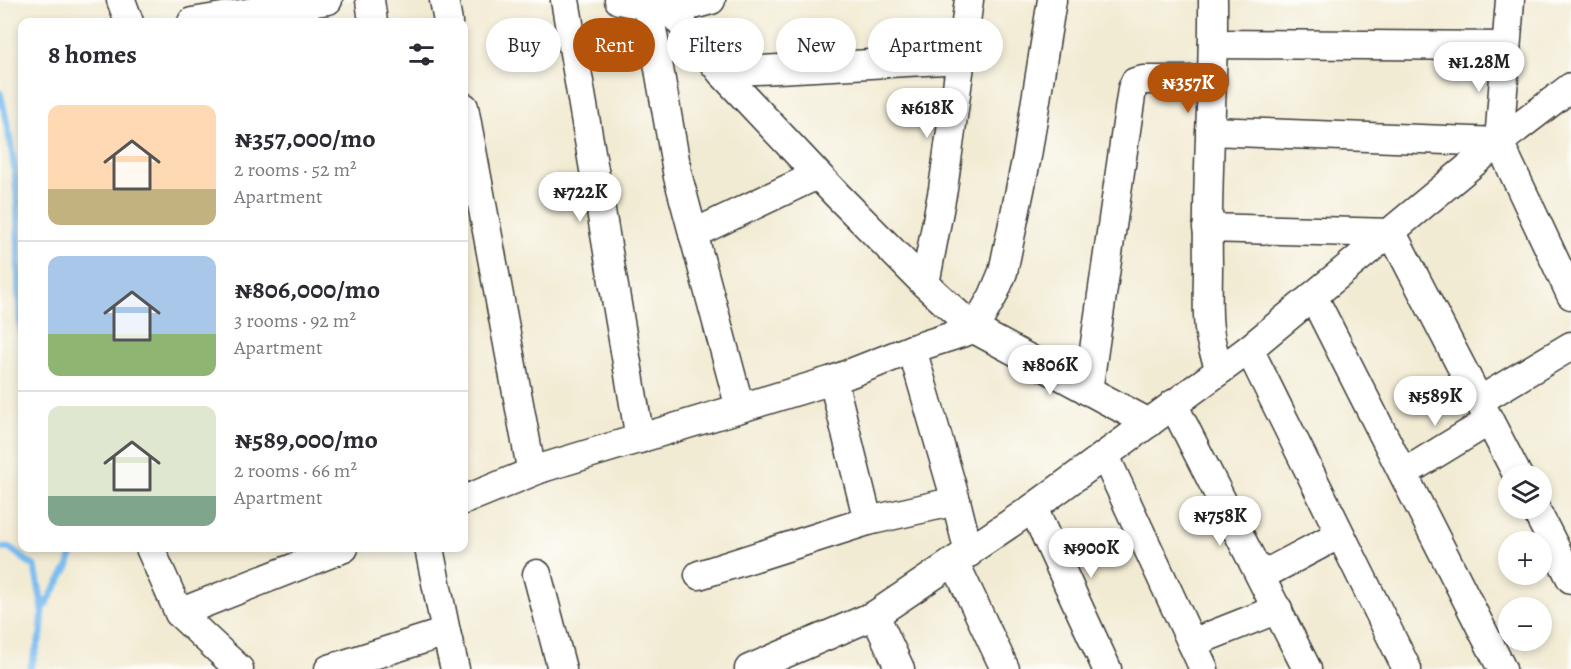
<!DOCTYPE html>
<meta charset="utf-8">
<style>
body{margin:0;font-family:Alegreya,serif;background:#f2f2f3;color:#2b2b33;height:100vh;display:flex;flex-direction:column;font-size:22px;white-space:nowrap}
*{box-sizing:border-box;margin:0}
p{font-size:20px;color:#7c7c81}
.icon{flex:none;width:33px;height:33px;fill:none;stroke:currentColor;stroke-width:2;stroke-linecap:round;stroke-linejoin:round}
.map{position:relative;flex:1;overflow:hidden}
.details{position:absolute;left:18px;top:18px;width:450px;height:534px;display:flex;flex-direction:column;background:#fff;border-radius:12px;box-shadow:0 3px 9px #0003}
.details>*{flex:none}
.banner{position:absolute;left:486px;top:18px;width:570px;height:54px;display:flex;gap:12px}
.fabs{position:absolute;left:1498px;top:465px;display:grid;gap:12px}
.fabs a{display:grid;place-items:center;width:54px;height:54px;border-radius:50%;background:#fff;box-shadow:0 3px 9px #0003;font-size:30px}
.price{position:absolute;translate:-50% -51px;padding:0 14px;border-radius:21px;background:#fff;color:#222;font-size:20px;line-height:39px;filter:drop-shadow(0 2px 3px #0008)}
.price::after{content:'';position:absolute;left:50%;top:36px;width:18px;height:14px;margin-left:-9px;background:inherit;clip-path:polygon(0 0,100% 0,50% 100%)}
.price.current{background:#b45309;color:#fff}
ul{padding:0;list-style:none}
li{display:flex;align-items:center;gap:18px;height:150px;padding:0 30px}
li+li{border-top:2px solid #e1e1e2}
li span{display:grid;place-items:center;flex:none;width:168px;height:120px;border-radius:12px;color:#555}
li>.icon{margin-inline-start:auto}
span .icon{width:72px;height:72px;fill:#fffc;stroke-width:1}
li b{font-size:26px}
h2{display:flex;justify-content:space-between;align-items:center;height:72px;padding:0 30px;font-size:26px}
.pill{padding:0 21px;border-radius:27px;background:#fff;box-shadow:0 3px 9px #0003;font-size:21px;line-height:54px}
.pill.current{background:#b45309;color:#fff}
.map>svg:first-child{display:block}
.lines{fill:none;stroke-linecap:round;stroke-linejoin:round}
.stream{stroke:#7cbdf1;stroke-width:7}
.minor-casing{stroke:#3c3b37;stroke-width:31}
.minor{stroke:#fff;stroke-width:28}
</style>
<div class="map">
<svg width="1571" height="669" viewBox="0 0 1571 669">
<rect width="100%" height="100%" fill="#fdfcf7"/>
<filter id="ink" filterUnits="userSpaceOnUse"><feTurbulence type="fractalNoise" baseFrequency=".0167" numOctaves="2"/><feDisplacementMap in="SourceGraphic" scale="12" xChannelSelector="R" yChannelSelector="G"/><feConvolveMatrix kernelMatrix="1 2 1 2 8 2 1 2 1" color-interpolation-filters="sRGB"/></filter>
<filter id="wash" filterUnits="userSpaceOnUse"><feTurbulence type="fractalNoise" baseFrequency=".008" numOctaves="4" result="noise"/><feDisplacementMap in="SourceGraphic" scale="24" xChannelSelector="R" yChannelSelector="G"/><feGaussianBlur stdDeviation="1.35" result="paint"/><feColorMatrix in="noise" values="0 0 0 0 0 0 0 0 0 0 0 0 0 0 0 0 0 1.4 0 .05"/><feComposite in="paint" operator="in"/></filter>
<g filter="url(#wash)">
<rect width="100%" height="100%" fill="#f2ebd3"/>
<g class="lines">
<g class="stream">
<path d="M0,93C11,137 18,181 18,227C19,266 17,299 22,338"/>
<path d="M0,547L11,549L35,567L43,609L41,634L30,669"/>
<path d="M43,609L69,565L73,548"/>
</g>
</g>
</g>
<g filter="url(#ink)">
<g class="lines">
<defs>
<g id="minor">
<path d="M121,0L129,22"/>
<path d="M370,0L373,22"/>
<path d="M444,0L448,22"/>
<path d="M565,0L640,439"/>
<path d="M619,0L671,11L711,0"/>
<path d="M1213,0C1214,89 1206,177 1208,266C1208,301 1204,338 1221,369"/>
<path d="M1510,0L1499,142L1571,295"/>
<path d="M648,6L678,177L740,408"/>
<path d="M671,11L721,72L836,194L925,284L974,329L1149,423"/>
<path d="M192,22L328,0"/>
<path d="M1213,44L1506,46"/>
<path d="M721,72L962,59"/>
<path d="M464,107L530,463L535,468H542"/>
<path d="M1210,131L1499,142"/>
<path d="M1207,228L1392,233L1518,476"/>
<path d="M693,234L817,175"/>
<path d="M925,284L943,189L969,0"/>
<path d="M1313,296L1502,669"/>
<path d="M912,349L956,501L969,553"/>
<path d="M1249,349L1407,669"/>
<path d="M833,380L868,521"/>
<path d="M1088,391L1132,89L1135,82L1143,80H1212"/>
<path d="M1479,401L1571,346"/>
<path d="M1173,404L1307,669"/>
<path d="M1105,456L1204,669"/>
<path d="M1404,473L1489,421"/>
<path d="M464,500L542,468L833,380L912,349L974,329L993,296L1003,272L1027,156L1052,0"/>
<path d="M1033,508L1107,669"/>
<path d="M1535,508L1571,579"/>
<path d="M150,548L179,613L239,669"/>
<path d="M429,548L446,632L455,669"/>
<path d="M955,563L1005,669"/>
<path d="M537,574L562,669"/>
<path d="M699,575L868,521L956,501"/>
<path d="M1261,576L1340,534"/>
<path d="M179,613L344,548"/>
<path d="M875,615L900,669"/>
<path d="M1192,643L1278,609"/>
<path d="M329,669L446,632"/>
<path d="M749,669L875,615L1033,508L1249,349L1499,142L1571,87"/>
</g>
</defs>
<use href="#minor" class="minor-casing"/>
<use href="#minor" class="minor"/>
</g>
</g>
</svg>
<div class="fabs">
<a><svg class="icon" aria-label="layers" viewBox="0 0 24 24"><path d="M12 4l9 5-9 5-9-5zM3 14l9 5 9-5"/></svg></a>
<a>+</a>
<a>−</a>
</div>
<b class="price" style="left:1479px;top:93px">₦1.28M</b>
<b class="price current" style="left:1188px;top:114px">₦357K</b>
<b class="price" style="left:927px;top:139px">₦618K</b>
<b class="price" style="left:580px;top:223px">₦722K</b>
<b class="price" style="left:1050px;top:396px">₦806K</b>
<b class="price" style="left:1435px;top:427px">₦589K</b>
<b class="price" style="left:1220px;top:547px">₦758K</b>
<b class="price" style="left:1091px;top:579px">₦900K</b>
<div class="banner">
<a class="pill">Buy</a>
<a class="pill current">Rent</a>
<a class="pill">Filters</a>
<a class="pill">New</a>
<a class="pill">Apartment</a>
</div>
<section class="details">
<h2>8 homes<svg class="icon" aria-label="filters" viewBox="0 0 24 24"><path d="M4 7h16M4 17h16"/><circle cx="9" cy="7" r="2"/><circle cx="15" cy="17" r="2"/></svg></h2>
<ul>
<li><span style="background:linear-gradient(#ffd9b3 70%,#c2b280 0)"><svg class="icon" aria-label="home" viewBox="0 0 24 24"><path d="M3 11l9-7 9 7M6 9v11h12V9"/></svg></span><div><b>₦357,000/mo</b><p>2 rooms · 52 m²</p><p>Apartment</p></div></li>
<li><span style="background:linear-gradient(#a9c7e8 65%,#8fb573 0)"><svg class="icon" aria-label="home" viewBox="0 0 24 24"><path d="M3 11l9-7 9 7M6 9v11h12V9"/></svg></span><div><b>₦806,000/mo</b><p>3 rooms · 92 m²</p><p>Apartment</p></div></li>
<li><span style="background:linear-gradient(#dfe7d0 75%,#7fa58c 0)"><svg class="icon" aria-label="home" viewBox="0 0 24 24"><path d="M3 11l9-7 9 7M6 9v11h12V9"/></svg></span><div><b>₦589,000/mo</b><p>2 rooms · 66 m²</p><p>Apartment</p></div></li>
</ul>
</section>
</div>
